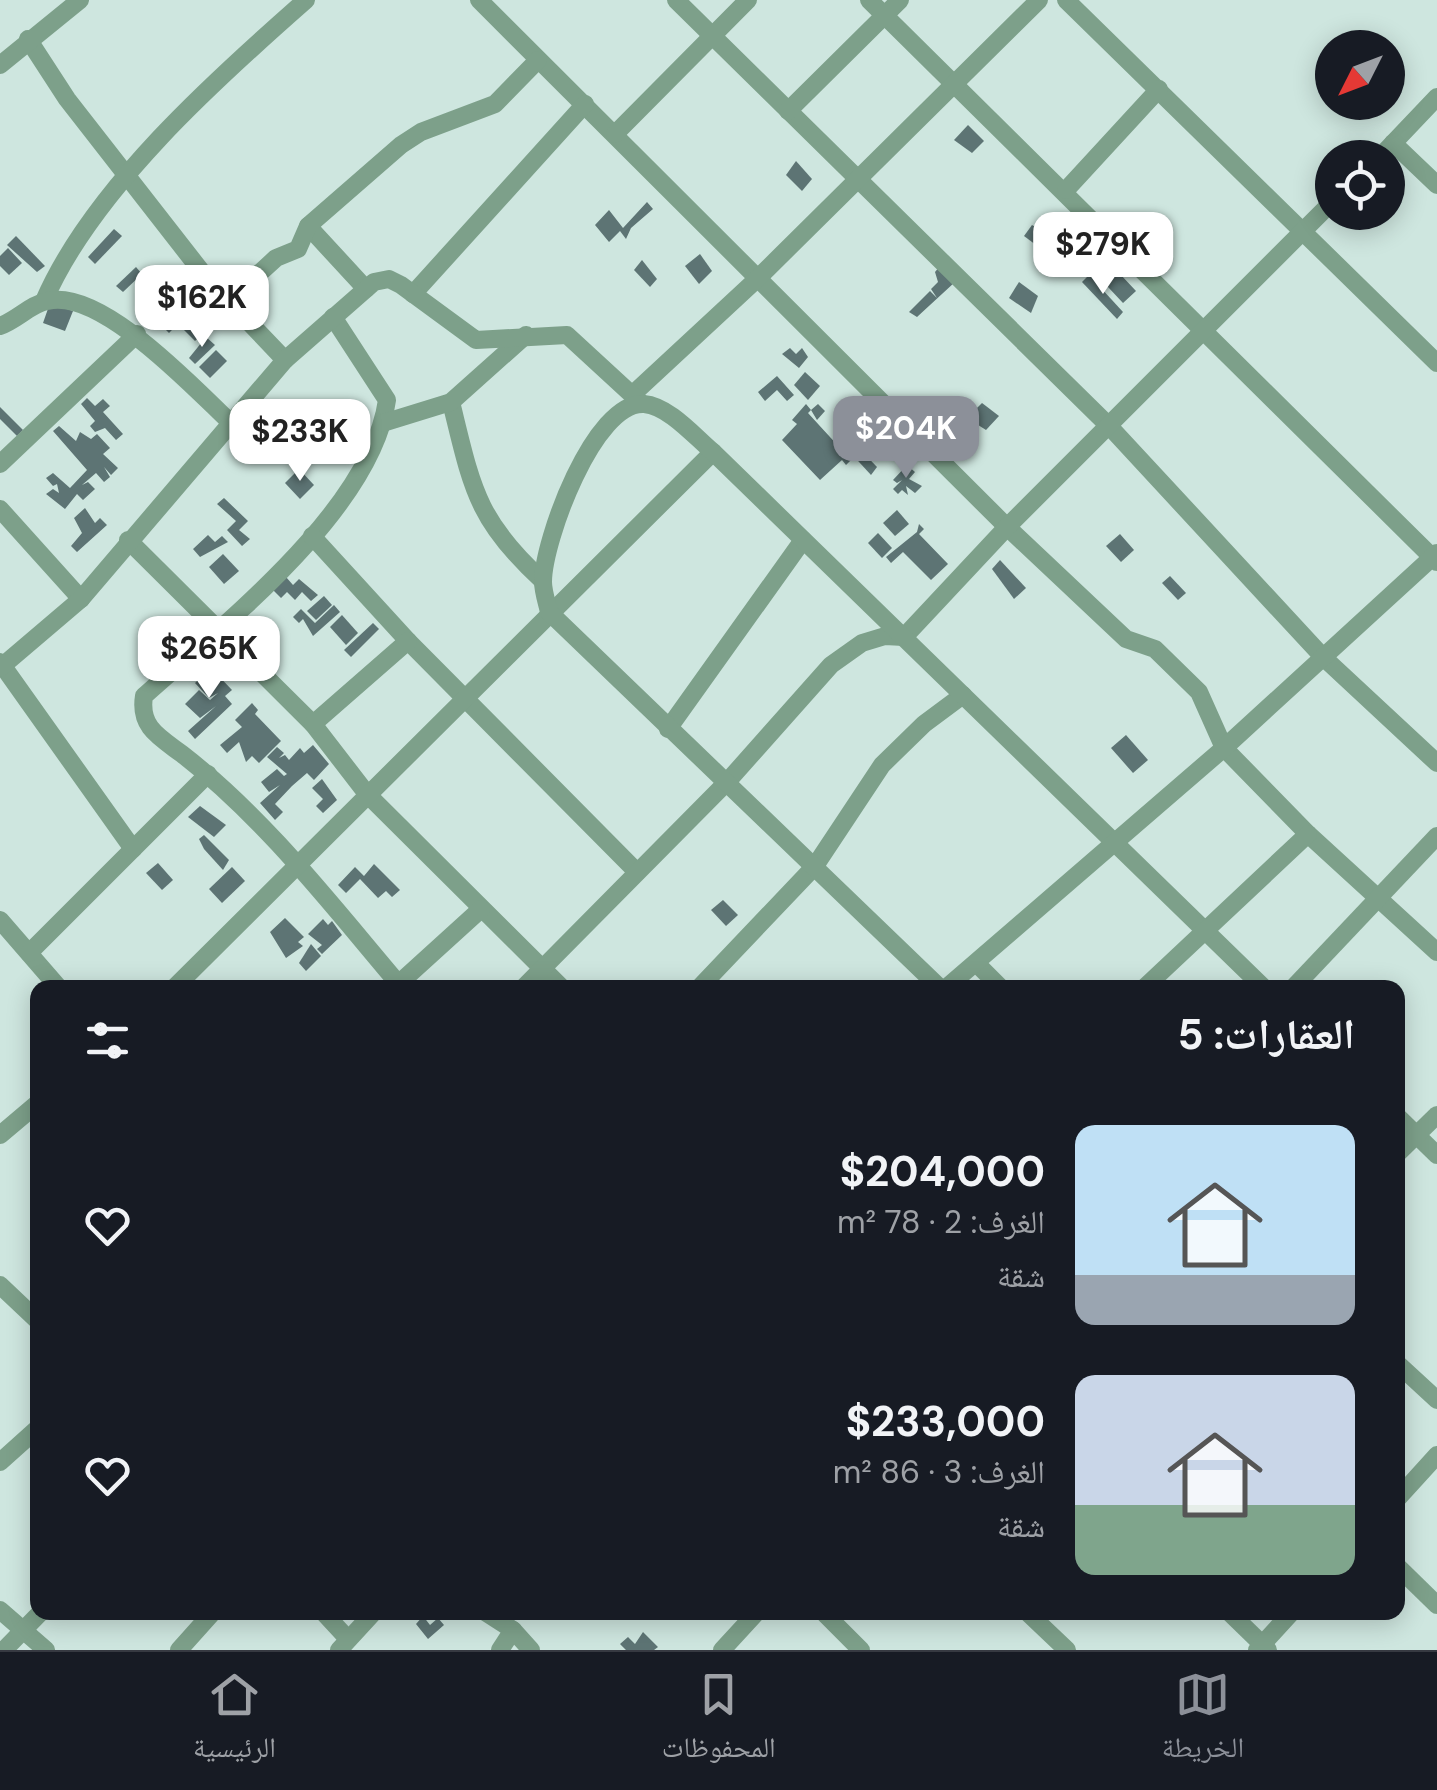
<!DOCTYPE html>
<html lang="ar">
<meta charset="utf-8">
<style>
body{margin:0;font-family:"DM Sans","Noto Naskh Arabic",sans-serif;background:#242831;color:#f1f3f6;direction:rtl;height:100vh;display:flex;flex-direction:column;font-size:38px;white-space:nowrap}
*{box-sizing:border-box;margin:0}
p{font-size:32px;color:#9ea1a6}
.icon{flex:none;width:55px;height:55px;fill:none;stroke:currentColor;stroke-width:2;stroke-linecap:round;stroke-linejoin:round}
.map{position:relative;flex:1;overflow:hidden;direction:ltr}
.side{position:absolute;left:30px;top:980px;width:1375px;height:640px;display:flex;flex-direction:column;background:#171b24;border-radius:20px;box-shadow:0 5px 25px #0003;direction:rtl}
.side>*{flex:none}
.needle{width:65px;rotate:228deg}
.buttons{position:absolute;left:1315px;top:30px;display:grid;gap:20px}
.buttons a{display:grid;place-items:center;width:90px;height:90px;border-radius:50%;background:#171b24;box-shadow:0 5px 25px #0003;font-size:50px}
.price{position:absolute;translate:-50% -85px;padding:0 22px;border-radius:20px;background:#fff;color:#222;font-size:32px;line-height:65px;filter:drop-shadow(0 2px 5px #0008)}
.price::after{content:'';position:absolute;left:50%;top:60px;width:30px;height:22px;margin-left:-15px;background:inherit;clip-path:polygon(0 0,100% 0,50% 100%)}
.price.current{background:#8c9099;color:#fff}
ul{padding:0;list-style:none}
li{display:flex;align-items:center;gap:30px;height:250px;padding:0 50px}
li span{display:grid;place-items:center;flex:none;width:280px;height:200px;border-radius:20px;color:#555}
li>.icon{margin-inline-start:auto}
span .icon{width:120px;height:120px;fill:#fffc;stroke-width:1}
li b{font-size:42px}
h2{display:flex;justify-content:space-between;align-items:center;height:120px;padding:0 50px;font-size:42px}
.tab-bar{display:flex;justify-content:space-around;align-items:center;height:140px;border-top:2px solid #363941;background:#171b24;font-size:28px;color:#9ea1a6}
.tab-bar a{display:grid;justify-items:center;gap:5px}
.tab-bar .current{color:#8c9099}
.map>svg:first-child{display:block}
.building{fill:#5d7474}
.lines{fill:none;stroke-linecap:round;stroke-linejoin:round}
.minor{stroke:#7da08a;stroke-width:18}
</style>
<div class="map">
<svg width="1437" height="1650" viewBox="0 0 1437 1650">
<rect width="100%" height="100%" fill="#cee6df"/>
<g class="building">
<path d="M968,125L984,141L972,153L954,140Z"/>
<path d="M796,161L812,179L802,191L786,175Z"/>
<path d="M647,202L653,209L631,228L626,239L620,231L609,242L595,225L609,210L623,228Z"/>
<path d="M1032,225L1052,238L1044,251L1024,236Z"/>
<path d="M114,229L122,236L95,264L88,257Z"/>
<path d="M16,236L45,266L37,272L7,245Z"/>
<path d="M1119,247L1133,262L1120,274L1136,291L1123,303L1093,271Z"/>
<path d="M8,248L22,263L9,275L0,266V256Z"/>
<path d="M700,254L712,271L699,284L685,266Z"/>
<path d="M642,260L657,279L650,287L634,270Z"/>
<path d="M940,266L955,282L917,317L909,312L930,291L937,298L931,289L938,282L935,272Z"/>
<path d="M136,267L142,274L123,292L116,286Z"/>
<path d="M1089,275L1123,312L1117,319L1082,282Z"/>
<path d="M1019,282L1038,296L1031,313L1009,298Z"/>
<path d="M195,294L201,300L169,333L162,326Z"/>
<path d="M50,303L73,311L65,331L43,323Z"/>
<path d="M196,314L210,327L195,341L182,328Z"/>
<path d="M206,337L215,345L195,364L189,358Z"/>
<path d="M790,348L796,354L802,348L808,357L799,368L782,354Z"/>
<path d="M216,350L227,361L210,378L199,367Z"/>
<path d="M805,372L820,386L808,400L794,385Z"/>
<path d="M777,376L794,395L787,401L777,390L765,401L758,392Z"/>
<path d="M87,398L95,406L103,399L110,406L103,412L123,434L116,440L105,428L95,432L90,426L95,421L81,404Z"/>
<path d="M982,403L999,416L986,430L967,418Z"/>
<path d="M806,404L811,410L818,404L825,411L817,420L811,410L808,413L851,460L846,465L842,460L820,480L782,440L797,424L792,420Z"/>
<path d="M0,407L23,430L17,436L0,419Z"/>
<path d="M59,426L76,441L80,432L91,439L97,434L110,448L103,454L118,468L111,475L104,467L110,477L104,482L96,473L82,485L88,482L95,489L83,500L77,494L65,509L46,494L53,489L59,493L57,484L53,486L46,478L53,473L70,488L87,470L53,431Z"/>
<path d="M855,444L877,467L871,475L848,450Z"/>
<path d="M907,465L915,472L909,479L922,486L915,493L906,486L908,495L902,490L898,494L893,489L902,480L897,483L893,480Z"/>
<path d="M299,469L314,485L300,499L285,483Z"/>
<path d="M224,498L248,521L239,530L250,539L242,546L227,530L236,521L217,504Z"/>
<path d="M85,508L95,523L100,518L107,525L77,552L71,546L82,533L74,518Z"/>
<path d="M897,510L909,524L895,536L883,523Z"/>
<path d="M919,524L924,529L919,534L948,564L931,580L903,552L891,563L886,557L917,532Z"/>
<path d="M878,533L892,548L882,558L868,543Z"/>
<path d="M1120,534L1134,550L1121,562L1106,546Z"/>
<path d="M208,535L215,542L222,536L228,542L200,557L193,549Z"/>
<path d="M223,554L239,571L224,584L209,567Z"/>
<path d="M1000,560L1026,588L1014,599L992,569Z"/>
<path d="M1170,576L1186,593L1178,600L1162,583Z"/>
<path d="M286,577L293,585L299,579L318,595L311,601L302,592L295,600L287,592L281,598L273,590Z"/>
<path d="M324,596L332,605L316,620L307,611Z"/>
<path d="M334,605L340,612L313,636L303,619L299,623L293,617L301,609L315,623Z"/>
<path d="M342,615L358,633L346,645L330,627Z"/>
<path d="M373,623L379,629L351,657L344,650Z"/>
<path d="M211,668L232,690L225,696L232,704L195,739L188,731L216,706L200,718L185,704L199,690L210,700L218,693L209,698L195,683Z"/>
<path d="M252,703L258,710L255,714L281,741L259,763L252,756L246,762L239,742L227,753L220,745L242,727L235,720Z"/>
<path d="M1126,735L1148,760L1133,773L1111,748Z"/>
<path d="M313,745L329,764L314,780L307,773L292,786L275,804L283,812L275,820L260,803L280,785L269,792L261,782L277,769L284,776L287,774L267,757L277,747L284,753L279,758L285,755L289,760L300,748L304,753Z"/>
<path d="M322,779L337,800L323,813L316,806L323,799L312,788Z"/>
<path d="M200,806L226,825L214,837L188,817Z"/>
<path d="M204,835L229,860L223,870L204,849L199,839Z"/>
<path d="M158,863L173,880L162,890L146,873Z"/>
<path d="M374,864L400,890L392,897L386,891L378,898L360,879L346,893L338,885L355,867L364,876Z"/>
<path d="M232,867L245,881L222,903L209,889Z"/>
<path d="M723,900L738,915L726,926L711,910Z"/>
<path d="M285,918L304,937L298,942L303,946L286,958L270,932Z"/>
<path d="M323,919L328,925L332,921L342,935L322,954L317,949L322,945L308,934Z"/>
<path d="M311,944L321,956L306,971L299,963Z"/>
<path d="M423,1616L430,1625L438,1618L444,1625L428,1639L416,1624Z"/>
<path d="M643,1632L658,1647L654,1650H626L620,1644L628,1637L635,1644Z"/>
</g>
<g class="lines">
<g class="minor">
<path d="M479,0L1007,527L1126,639L1155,649L1199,692L1224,748L1308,834L1437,952"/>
<path d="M676,0L1110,427L1323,657L1437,763"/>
<path d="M869,0L1437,562"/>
<path d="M1066,0L1437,363"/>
<path d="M28,39L67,99L205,276L285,360"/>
<path d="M0,65L80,0"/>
<path d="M788,111L900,0"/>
<path d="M615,134L748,0"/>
<path d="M1393,143L1437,185"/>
<path d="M1379,158L1437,97"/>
<path d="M1066,190L1159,89"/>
<path d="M308,226L366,289"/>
<path d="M413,294L585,104"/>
<path d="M230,300L276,258L298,249L308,226L401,145L421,132L495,104L538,60"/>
<path d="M44,301C92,190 216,79 306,0"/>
<path d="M333,317L387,400C372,509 224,624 144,696C139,727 159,737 182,754C266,819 333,907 402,988"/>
<path d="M0,326C17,320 31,304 47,301C100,287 194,388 229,421"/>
<path d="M633,394L757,279L1039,0"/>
<path d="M451,402C472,487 476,520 543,581"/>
<path d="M383,423L451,402L526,335"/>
<path d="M0,464L137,334"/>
<path d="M0,509L81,599"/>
<path d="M312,536L408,641L637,872"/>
<path d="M128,540L313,724L367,794L562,988"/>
<path d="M0,662L133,849"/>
<path d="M0,668L81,599L285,360L374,282L389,279L401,285L476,340L567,335L642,404"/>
<path d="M313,724L408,641"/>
<path d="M668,729L803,540"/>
<path d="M0,920L59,988"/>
<path d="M29,953L208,774"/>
<path d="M977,964L1001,988"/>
<path d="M174,988L713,452"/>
<path d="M394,988L481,909"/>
<path d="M523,988L727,782L831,665L862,643L885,636L904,637L1007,527L1332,202"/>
<path d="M699,988L815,866L882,765L924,724L963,695"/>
<path d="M940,988L549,612C547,603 543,591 543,582C543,541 594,401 644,404C669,406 695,437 713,452L1264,988"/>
<path d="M946,988L1224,748L1437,553"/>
<path d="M1144,988L1308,834"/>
<path d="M1293,988L1437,836"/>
<path d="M1398,1117L1437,1155"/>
<path d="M0,1135L38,1103"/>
<path d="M1398,1153L1437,1115"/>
<path d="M0,1285L38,1321"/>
<path d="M1398,1364L1437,1400"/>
<path d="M0,1462L38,1428"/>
<path d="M1398,1498L1437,1455"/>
<path d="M1398,1567L1437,1605"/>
<path d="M0,1610L46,1650"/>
<path d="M323,1612L348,1639"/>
<path d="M485,1612L513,1630L531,1650"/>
<path d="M823,1612L861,1650"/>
<path d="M1027,1612L1067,1650"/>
<path d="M1229,1612L1268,1650"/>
<path d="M4,1650L41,1612"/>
<path d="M179,1650L213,1612"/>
<path d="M339,1650L374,1612"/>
<path d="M500,1650L513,1630"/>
<path d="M722,1650L757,1612"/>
<path d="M1257,1650L1292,1612"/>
</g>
</g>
</svg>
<div class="buttons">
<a><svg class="needle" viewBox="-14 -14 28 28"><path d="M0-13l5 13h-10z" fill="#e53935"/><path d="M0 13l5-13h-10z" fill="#9ea1a6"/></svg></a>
<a><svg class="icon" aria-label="locate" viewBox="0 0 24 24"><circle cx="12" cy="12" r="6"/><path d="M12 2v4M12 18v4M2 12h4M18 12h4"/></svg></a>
</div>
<b class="price" style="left:1103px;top:297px">$279K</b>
<b class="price" style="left:202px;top:350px">$162K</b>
<b class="price current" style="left:906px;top:481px">$204K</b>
<b class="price" style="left:300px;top:484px">$233K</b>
<b class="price" style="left:209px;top:701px">$265K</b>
<section class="side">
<h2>العقارات: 5<svg class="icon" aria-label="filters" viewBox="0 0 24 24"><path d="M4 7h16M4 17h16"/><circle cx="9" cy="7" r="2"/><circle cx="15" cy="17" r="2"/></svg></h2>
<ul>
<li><span style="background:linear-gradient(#bfe0f5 75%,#9aa5b1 0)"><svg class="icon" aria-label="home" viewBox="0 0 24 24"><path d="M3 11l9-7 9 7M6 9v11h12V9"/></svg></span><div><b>$204,000</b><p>الغرف: 2 · 78 m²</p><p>شقة</p></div><svg class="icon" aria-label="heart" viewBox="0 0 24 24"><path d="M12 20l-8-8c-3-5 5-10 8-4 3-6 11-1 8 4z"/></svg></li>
<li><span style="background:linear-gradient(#c9d6e8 65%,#7fa58c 0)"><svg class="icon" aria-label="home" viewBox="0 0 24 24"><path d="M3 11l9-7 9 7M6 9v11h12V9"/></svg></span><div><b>$233,000</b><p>الغرف: 3 · 86 m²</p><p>شقة</p></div><svg class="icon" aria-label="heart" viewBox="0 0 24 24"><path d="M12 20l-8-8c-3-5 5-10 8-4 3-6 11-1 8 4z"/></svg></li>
</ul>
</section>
</div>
<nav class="tab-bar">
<a class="current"><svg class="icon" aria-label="map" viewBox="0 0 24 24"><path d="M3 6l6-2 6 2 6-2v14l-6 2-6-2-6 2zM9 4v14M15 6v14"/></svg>الخريطة</a>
<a><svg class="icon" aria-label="saved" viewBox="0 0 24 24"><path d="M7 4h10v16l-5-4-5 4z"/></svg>المحفوظات</a>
<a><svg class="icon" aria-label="home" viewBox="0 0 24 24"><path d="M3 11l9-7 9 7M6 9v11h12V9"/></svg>الرئيسية</a>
</nav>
